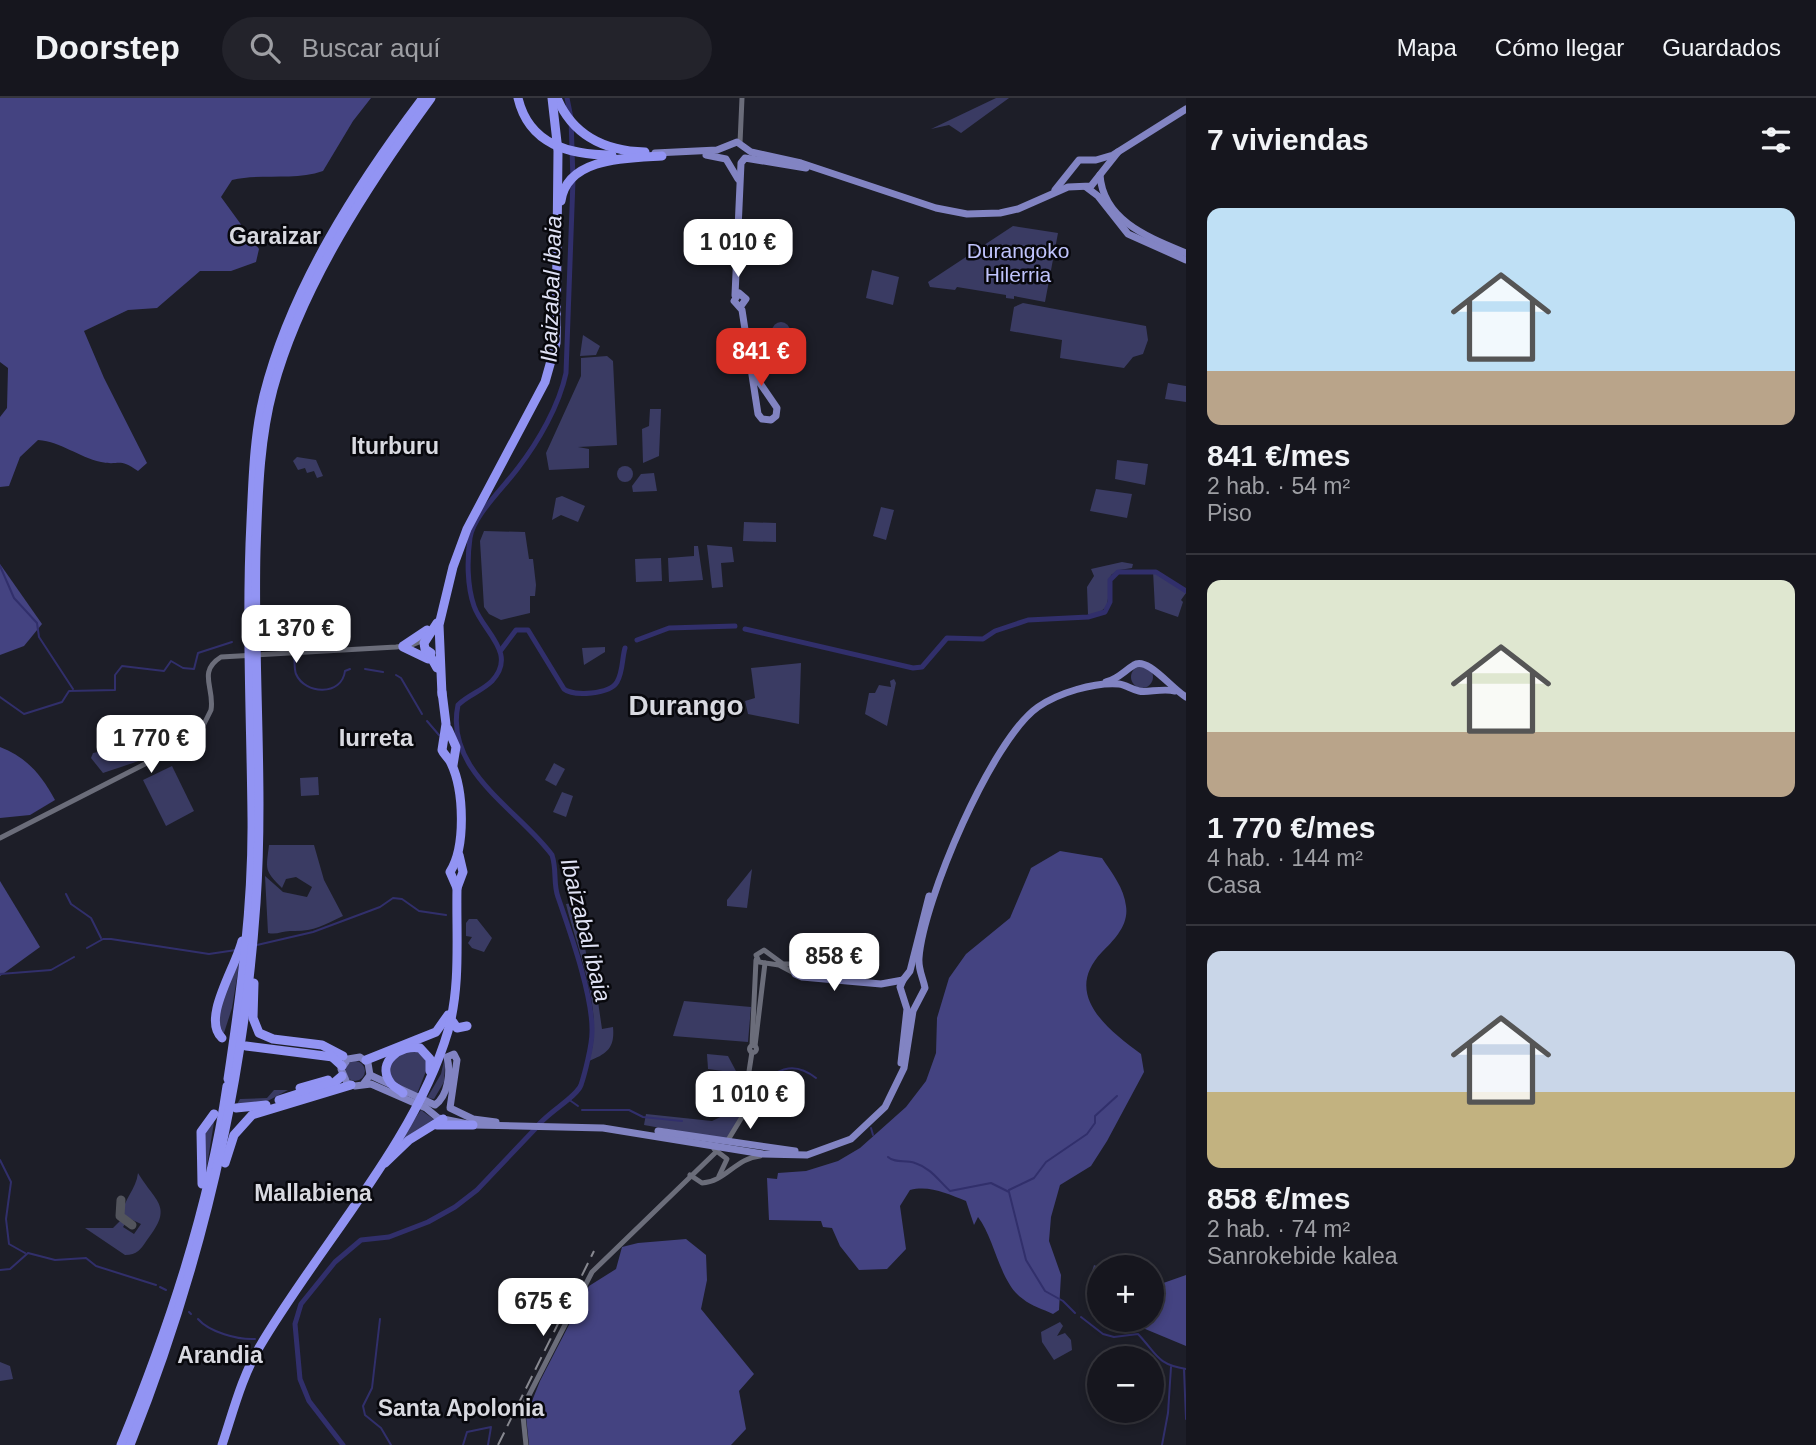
<!DOCTYPE html>
<html lang="es">
<meta charset="utf-8">
<style>
body{margin:0;font-family:Arial,sans-serif;background:#23232b;color:#f1f3f6;height:100vh;display:flex;flex-direction:column;font-size:26px;white-space:nowrap}
*{box-sizing:border-box;margin:0}
p{font-size:23px;color:#9e9fa4}
.icon{flex:none;width:38px;height:38px;fill:none;stroke:currentColor;stroke-width:2;stroke-linecap:round;stroke-linejoin:round}
.map{position:relative;flex:1;overflow:hidden}
.side{display:flex;flex-direction:column;background:#16161e;width:630px}
.side>*{flex:none}
.controls{position:absolute;left:1087px;top:1157px;display:grid;gap:14px}
.controls a{display:grid;place-items:center;width:77px;height:77px;border-radius:50%;background:#16161e;box-shadow:0 4px 10px #0003,0 0 0 2px #35353c;font-size:35px}
.price{position:absolute;translate:-50% -60px;padding:0 16px;border-radius:14px;background:#fff;color:#222;font-size:23px;line-height:46px;filter:drop-shadow(0 2px 4px #0008)}
.price::after{content:'';position:absolute;left:50%;top:42px;width:21px;height:16px;margin-left:-10px;background:inherit;clip-path:polygon(0 0,100% 0,50% 100%)}
.price.active{background:#d93025;color:#fff}
ul{padding:0;list-style:none}
li{display:grid;align-content:center;gap:14px;height:371px;padding:0 21px}
li+li{border-top:2px solid #35353c}
li span{display:grid;place-items:center;height:217px;border-radius:14px;color:#555}
li>.icon{margin-inline-start:auto}
span .icon{width:126px;height:126px;fill:#fffc;stroke-width:1}
li b{font-size:30px}
h2{display:flex;justify-content:space-between;align-items:center;height:84px;padding:0 21px;font-size:30px}
header{display:flex;align-items:center;gap:42px;box-sizing:border-box;height:98px;padding:0 35px;background:#16161e;border-bottom:2px solid #35353c}
header strong{font-size:33px}
nav{display:flex;gap:38px;margin-inline-start:auto;font-size:24px}
.search{width:490px;height:63px;background:#23232b;display:flex;align-items:center;gap:18px;box-sizing:border-box;padding:0 24px;border-radius:38px;color:#9e9fa4;font-size:26px}
main{display:flex;flex:1;min-height:0}
.map>svg:first-child{display:block}
.green{fill:#3a3b63}
.forest{fill:#444381}
.lines{fill:none;stroke-linecap:round;stroke-linejoin:round}
.stream{stroke:#312f6b;stroke-width:2}
.river{stroke:#312f6b;stroke-width:5}
.taxiway{stroke:#52545c;stroke-width:9}
.minor{stroke:#6b6d7a;stroke-width:5}
.major{stroke:#8284c3;stroke-width:7}
.highway{stroke:#9294f3;stroke-width:9}
.rail{stroke:#888991;stroke-width:2;stroke-dasharray:14 7;stroke-linecap:butt}
.labels{text-anchor:middle;stroke-width:5;stroke-linejoin:round;paint-order:stroke}
.park-label{font-size:21px;fill:#c0c4fc;stroke:#08080d}
.neighbourhood-label{font-size:23px;font-weight:bold;fill:#d8d9e0;stroke:#08080d}
.water-label{font-size:23px;font-style:italic;fill:#e0e2f5;stroke:#08080d}
.quarter-label{font-size:24px;font-weight:bold;fill:#d8d9e0;stroke:#08080d}
.district-label{font-size:28px;font-weight:bold;fill:#d8d9e0;stroke:#08080d}
</style>
<header>
<strong>Doorstep</strong>
<div class="search"><svg class="icon" aria-label="search" viewBox="0 0 24 24"><circle cx="10" cy="10" r="6"/><path d="M15 15l6 6"/></svg>Buscar aquí</div>
<nav><a>Mapa</a><a>Cómo llegar</a><a>Guardados</a></nav>
</header>
<main>
<div class="map">
<svg width="1186" height="1347" viewBox="0 0 1186 1347">
<rect width="100%" height="100%" fill="#1d1e28"/>
<g class="green">
<path d="M996,0H1009L961,35L949,27L931,31Z"/>
<path d="M1013,128L1058,135L1045,204L1014,198V201L1006,200V197L957,189L955,192L930,189L928,184Z"/>
<path d="M872,172L899,179L893,207L866,200Z"/>
<path d="M1023,205L1146,228L1148,242L1143,256L1133,259L1124,270L1060,260L1062,242L1010,233L1014,209Z"/>
<circle cx="781" cy="233" r="9"/>
<path d="M583,237L600,248L596,257L580,258Z"/>
<path d="M607,258L613,263L617,347L578,349L589,351V370L549,372L546,355L581,278V260Z"/>
<path d="M1168,285L1186,288V304L1165,301Z"/>
<path d="M650,311H661L659,358L643,365L642,331L649,328Z"/>
<path d="M297,359L316,362L323,378L317,380L314,373L307,375L305,370L298,372L293,363Z"/>
<path d="M1117,362L1148,366L1145,387L1115,381Z"/>
<circle cx="625" cy="376" r="8"/>
<path d="M654,375L657,393L633,394L632,388L641,376Z"/>
<path d="M1096,391L1132,396L1127,420L1090,413Z"/>
<path d="M562,398L585,408L578,424L561,417L552,422L556,400Z"/>
<path d="M881,409L894,412L886,442L873,438Z"/>
<path d="M744,424L776,425V444L743,443Z"/>
<path d="M484,433L525,434L529,461H533L536,487L535,498H530V515L501,522L489,516L484,509L480,443Z"/>
<path d="M707,447L732,449L734,464L721,465L723,489L712,490Z"/>
<path d="M694,448H698L703,482L669,484L668,460L694,458Z"/>
<path d="M661,460L662,483L636,484L635,461Z"/>
<path d="M1122,464L1133,466L1132,470L1119,472L1111,477L1107,508L1098,516H1088L1087,489L1094,478L1091,471Z"/>
<path d="M1153,473L1163,476L1186,495L1181,502L1183,504L1178,519L1155,511Z"/>
<path d="M605,549V554L584,567L582,550Z"/>
<path d="M801,565L799,626L748,616L745,603L755,600L751,570Z"/>
<circle cx="1142" cy="579" r="11"/>
<path d="M894,581L896,585L887,628L865,616L869,595H875L879,587L891,589L890,583Z"/>
<path d="M167,640L171,649C146,662 129,666 103,675L91,660L93,655Z"/>
<path d="M554,665L565,671L556,688L545,682Z"/>
<path d="M172,668L194,713L166,728L143,682Z"/>
<path d="M318,679L319,697L301,698L300,680Z"/>
<path d="M562,694L573,698L566,719L553,714Z"/>
<path d="M269,747H314L324,782L343,818C322,828 313,834 290,833C282,833 277,837 268,835L265,778L283,794L307,799L312,789L296,779L286,781L282,790C264,772 266,772 269,747Z"/>
<path d="M752,771L747,810L727,808V802Z"/>
<path d="M578,804L590,881L595,883L602,931L613,929C615,950 607,956 589,963C605,914 578,855 566,806Z"/>
<path d="M469,821H477L492,840L484,854L472,850L468,845L472,839L466,838V825Z"/>
<path d="M242,849L232,910L223,938L220,935L217,912Z"/>
<path d="M684,903L751,909L748,944L673,938Z"/>
<path d="M406,952L423,955L428,968L417,996L395,987L389,980L391,964Z"/>
<path d="M446,954L444,984L434,1001L427,1000L441,976Z"/>
<path d="M707,956L728,958L737,975L708,971Z"/>
<circle cx="355" cy="973" r="10"/>
<path d="M274,992H288L264,1005L236,1008L240,1001L267,1000Z"/>
<path d="M421,1012L436,1023L395,1048Z"/>
<path d="M735,1012L742,1015L728,1042L644,1027L646,1016L712,1023Z"/>
<path d="M215,1018L205,1080L202,1036Z"/>
<path d="M138,1075C156,1105 174,1108 147,1142C141,1151 137,1157 125,1157L85,1130H113L121,1122L125,1126L123,1129L134,1136L141,1126L122,1117C124,1100 136,1092 138,1075Z"/>
<path d="M1094,1167L1099,1169V1191L1090,1186L1085,1195Z"/>
<path d="M1060,1224L1063,1228L1057,1238L1065,1235L1071,1242L1072,1252L1054,1262L1042,1244L1041,1234Z"/>
<path d="M0,1264L10,1268L13,1281L0,1283Z"/>
</g>
<g class="forest">
<path d="M0,0H371L353,23L323,73C294,83 263,75 232,82L221,99L259,151L256,164L231,173H200L157,210L128,212L84,233L104,280L147,365L138,373C118,359 120,368 101,364C78,359 62,344 38,342L20,359L9,388L0,389V319L7,310L8,270L0,264Z"/>
<path d="M0,466L42,526L24,548L0,557Z"/>
<path d="M0,649C27,659 42,678 55,702L30,717L0,720Z"/>
<path d="M1060,753L1102,760C1112,775 1124,790 1126,808C1129,827 1114,842 1102,854C1062,896 1107,931 1141,956L1144,974L1107,1043L1091,1068L1060,1087L1051,1119L1049,1143L1061,1177L1059,1212L1053,1216C1043,1211 1031,1208 1023,1201C1000,1186 995,1141 978,1119L974,1127L966,1103C948,1096 930,1087 910,1092L900,1108L906,1151L887,1171L859,1172L840,1148L832,1130L823,1129L821,1123L769,1122L767,1080L777,1081L778,1075L806,1073L838,1063L860,1050L906,1009L926,983L936,955L937,920L949,880L966,856L1010,820L1031,770Z"/>
<path d="M0,783L40,849L0,878Z"/>
<path d="M686,1141L706,1157L707,1182L701,1211L754,1276L739,1293L746,1331L731,1347H529L526,1318L540,1283L589,1188L616,1171L622,1149L638,1145Z"/>
<path d="M1186,1177V1248L1126,1223L1152,1222V1214L1161,1209V1202L1155,1197L1152,1198V1189Z"/>
</g>
<g class="lines">
<g class="stream">
<path d="M0,468L14,500L37,525L39,539L73,591"/>
<path d="M262,544L288,551"/>
<path d="M294,558C295,563 294,571 296,576C305,597 342,598 345,573L350,571"/>
<path d="M365,571L383,574"/>
<path d="M396,577L401,580L422,616"/>
<path d="M0,599L24,616L62,604L69,593L115,592V577L122,568L164,573L171,563L183,570L194,571L198,555L232,544"/>
<path d="M427,623L439,637"/>
<path d="M66,796L71,806L91,820L101,840"/>
<path d="M257,847L313,834L380,809L393,800L402,801L419,813L446,817"/>
<path d="M87,850L103,841H111L209,856L236,852"/>
<path d="M0,876L51,872L74,859"/>
<path d="M748,990C774,978 788,958 816,980"/>
<path d="M568,1001L578,1008"/>
<path d="M582,1012H629L643,1019L682,1023"/>
<path d="M871,1030L873,1037"/>
<path d="M888,1059C896,1066 905,1061 915,1065C931,1070 939,1083 950,1093L991,1085L1009,1094L1026,1162L1045,1193L1063,1203L1075,1215"/>
<path d="M0,1062L11,1084L6,1121L9,1146L25,1155"/>
<path d="M1009,1092L1034,1080L1046,1064L1087,1036L1095,1025V1018L1117,998"/>
<path d="M0,1172L10,1171L28,1155L55,1162L86,1160L96,1168L156,1187"/>
<path d="M160,1189L166,1192"/>
<path d="M189,1214L191,1216"/>
<path d="M1081,1219L1103,1236L1114,1239L1138,1236C1157,1256 1156,1266 1186,1271"/>
<path d="M198,1221C209,1234 238,1242 255,1241"/>
<path d="M380,1221L372,1290L363,1308L365,1317L381,1330L391,1347"/>
<path d="M1184,1272L1186,1321"/>
<path d="M463,1347L467,1334L491,1329L488,1347"/>
<path d="M1162,1347L1168,1315L1171,1269"/>
</g>
<g class="river">
<path d="M745,531L913,570L922,569L947,540L983,541L995,533L1028,522L1088,519L1105,514L1110,504V482L1118,474H1156L1186,493"/>
<path d="M637,542L669,530L735,528"/>
<path d="M501,552L516,532H528L564,591C574,599 610,596 617,584C623,574 622,560 625,550"/>
<path d="M343,1347L309,1303L300,1281L295,1226L301,1206L335,1164L361,1142L389,1139L428,1124L455,1109L477,1092L535,1031C546,1015 576,1000 581,987C585,975 592,947 592,934C593,898 570,834 558,799C553,786 557,772 552,757C519,712 444,673 458,607C468,597 482,593 492,583C518,555 483,534 474,508C467,488 467,461 470,440C473,418 505,388 518,370C538,344 559,308 566,275L573,82L571,20L567,0"/>
</g>
<path class="taxiway" d="M121,1102L120,1118L132,1127"/>
<g class="minor">
<path d="M740,45L742,0"/>
<path d="M0,740L188,644L201,632L211,612C215,590 197,574 221,559L396,549L412,547L426,541"/>
<path d="M794,875L779,867L759,864L756,857L764,852L783,866H795"/>
<path d="M752,947L756,862"/>
<circle cx="753" cy="951" r="3.5"/>
<path d="M755,948L765,865"/>
<path d="M728,1042L742,1019L752,954"/>
<path d="M714,1051L727,1061L719,1078"/>
<path d="M690,1077L702,1085C725,1084 736,1060 760,1058"/>
<path d="M526,1347L523,1318L526,1303L592,1174L715,1055"/>
</g>
<g class="major">
<path d="M655,55L717,52L737,44L751,54L801,65L936,110L967,116L1000,115L1018,111L1068,89L1091,88L1118,54"/>
<path d="M706,57L726,61L738,81"/>
<path d="M1100,77C1103,123 1150,140 1186,155"/>
<path d="M1086,89L1098,98L1128,136L1186,162"/>
<path d="M1055,92L1079,62H1096L1113,57L1186,11"/>
<path d="M735,197L741,65L745,60L806,70"/>
<path d="M741,208L746,201L739,195L734,203L742,212L758,316L762,321L771,322L776,318L777,310L753,275"/>
<path d="M1106,584C1118,581 1124,573 1134,567C1147,558 1171,590 1186,599"/>
<path d="M815,879L802,866L793,869L795,876L802,879L881,886L903,882L910,873L929,798"/>
<path d="M901,965L907,911L900,889L903,882"/>
<path d="M370,977L435,1007C448,998 451,974 447,959L454,956L457,962L450,1010L473,1021L496,1024"/>
<path d="M364,985L370,977L368,965L360,959L348,961L341,971L347,985L355,988L371,986L426,1010L438,1020L473,1027L603,1030L763,1056L807,1057L851,1041L885,1009L904,970L913,913L925,890C923,879 918,872 919,860C923,803 992,641 1038,609C1058,595 1094,584 1119,586C1126,587 1131,591 1139,593C1147,595 1162,590 1175,593"/>
<path d="M658,1033L795,1053"/>
</g>
<g class="highway">
<path d="M518,0C529,47 570,57 612,57"/>
<path d="M557,0C573,38 606,53 645,54"/>
<path d="M561,103C567,59 628,60 662,58"/>
<path d="M403,548L427,532"/>
<path d="M403,549L428,561"/>
<path d="M428,554L437,570"/>
<path d="M431,555L425,551L424,545L437,525"/>
<path d="M442,594L446,626L442,652C444,657 449,660 451,665C464,692 466,749 450,774L457,790"/>
<path d="M442,597L439,527L453,469L467,431L545,284L556,245L558,53L552,0"/>
<path d="M448,631L456,649L453,667"/>
<path d="M254,885L253,920L259,935L273,941L322,947L343,958"/>
<path d="M453,924L457,930L467,928"/>
<path d="M222,940C201,921 236,869 242,843"/>
<path d="M246,948L333,959"/>
<path d="M330,957L342,968"/>
<path d="M366,962L436,934L448,917"/>
<path d="M228,981C241,894 253,807 252,719C251,620 246,522 251,423C253,381 254,338 264,297C291,190 357,87 423,0"/>
<path d="M300,990L328,982"/>
<path d="M403,995C399,991 393,989 390,984C376,964 401,946 420,950L430,961V973"/>
<path d="M279,1002L335,984L342,978"/>
<path d="M236,1010L266,1007"/>
<path d="M437,1027H473"/>
<path d="M225,1065L234,1037L252,1017L351,987"/>
<path d="M385,1065L409,1042L443,1021"/>
<path d="M202,1086L201,1034L214,1016"/>
<path d="M121,1347C168,1232 209,1111 227,988"/>
<path d="M130,1347C200,1172 243,994 256,805C264,688 253,570 256,452C258,398 259,343 273,291C301,188 369,85 431,0"/>
<path d="M222,1347C233,1314 242,1278 260,1248C318,1149 416,1043 448,933C461,888 456,837 457,790L463,774L459,757"/>
</g>
<path class="rail" d="M498,1347L594,1153"/>
</g>
<g class="labels">
<g class="park-label">
<text x="1018" y="160">Durangoko<tspan x="1018" dy="24">Hilerria</tspan></text>
</g>
<g class="neighbourhood-label">
<text x="275" y="146">Garaizar</text>
<text x="395" y="356">Iturburu</text>
<text x="313" y="1103">Mallabiena</text>
<text x="220" y="1265">Arandia</text>
<text x="461" y="1318">Santa Apolonia</text>
</g>
<g class="water-label">
<text transform="translate(551 191) rotate(-88)" y="8">Ibaizabal ibaia</text>
<text transform="translate(586 832) rotate(76)" y="8">Ibaizabal ibaia</text>
</g>
<g class="quarter-label">
<text x="376" y="648">Iurreta</text>
</g>
<g class="district-label">
<text x="686" y="617">Durango</text>
</g>
</g>
</svg>
<div class="controls">
<a>+</a>
<a>−</a>
</div>
<b class="price" style="left:738px;top:181px">1 010 €</b>
<b class="price active" style="left:761px;top:290px">841 €</b>
<b class="price" style="left:296px;top:567px">1 370 €</b>
<b class="price" style="left:151px;top:677px">1 770 €</b>
<b class="price" style="left:834px;top:895px">858 €</b>
<b class="price" style="left:750px;top:1033px">1 010 €</b>
<b class="price" style="left:543px;top:1240px">675 €</b>
</div>
<section class="side">
<h2>7 viviendas<svg class="icon" aria-label="filters" viewBox="0 0 24 24"><path d="M4 7h16M4 17h16"/><circle cx="9" cy="7" r="2"/><circle cx="15" cy="17" r="2"/></svg></h2>
<ul>
<li><span style="background:linear-gradient(#bfe0f5 75%,#b9a48a 0)"><svg class="icon" aria-label="home" viewBox="0 0 24 24"><path d="M3 11l9-7 9 7M6 9v11h12V9"/></svg></span><div><b>841 €/mes</b><p>2 hab. · 54 m²</p><p>Piso</p></div></li>
<li><span style="background:linear-gradient(#dfe7d0 70%,#b9a48a 0)"><svg class="icon" aria-label="home" viewBox="0 0 24 24"><path d="M3 11l9-7 9 7M6 9v11h12V9"/></svg></span><div><b>1 770 €/mes</b><p>4 hab. · 144 m²</p><p>Casa</p></div></li>
<li><span style="background:linear-gradient(#c9d6e8 65%,#c2b280 0)"><svg class="icon" aria-label="home" viewBox="0 0 24 24"><path d="M3 11l9-7 9 7M6 9v11h12V9"/></svg></span><div><b>858 €/mes</b><p>2 hab. · 74 m²</p><p>Sanrokebide kalea</p></div></li>
</ul>
</section>
</main>
